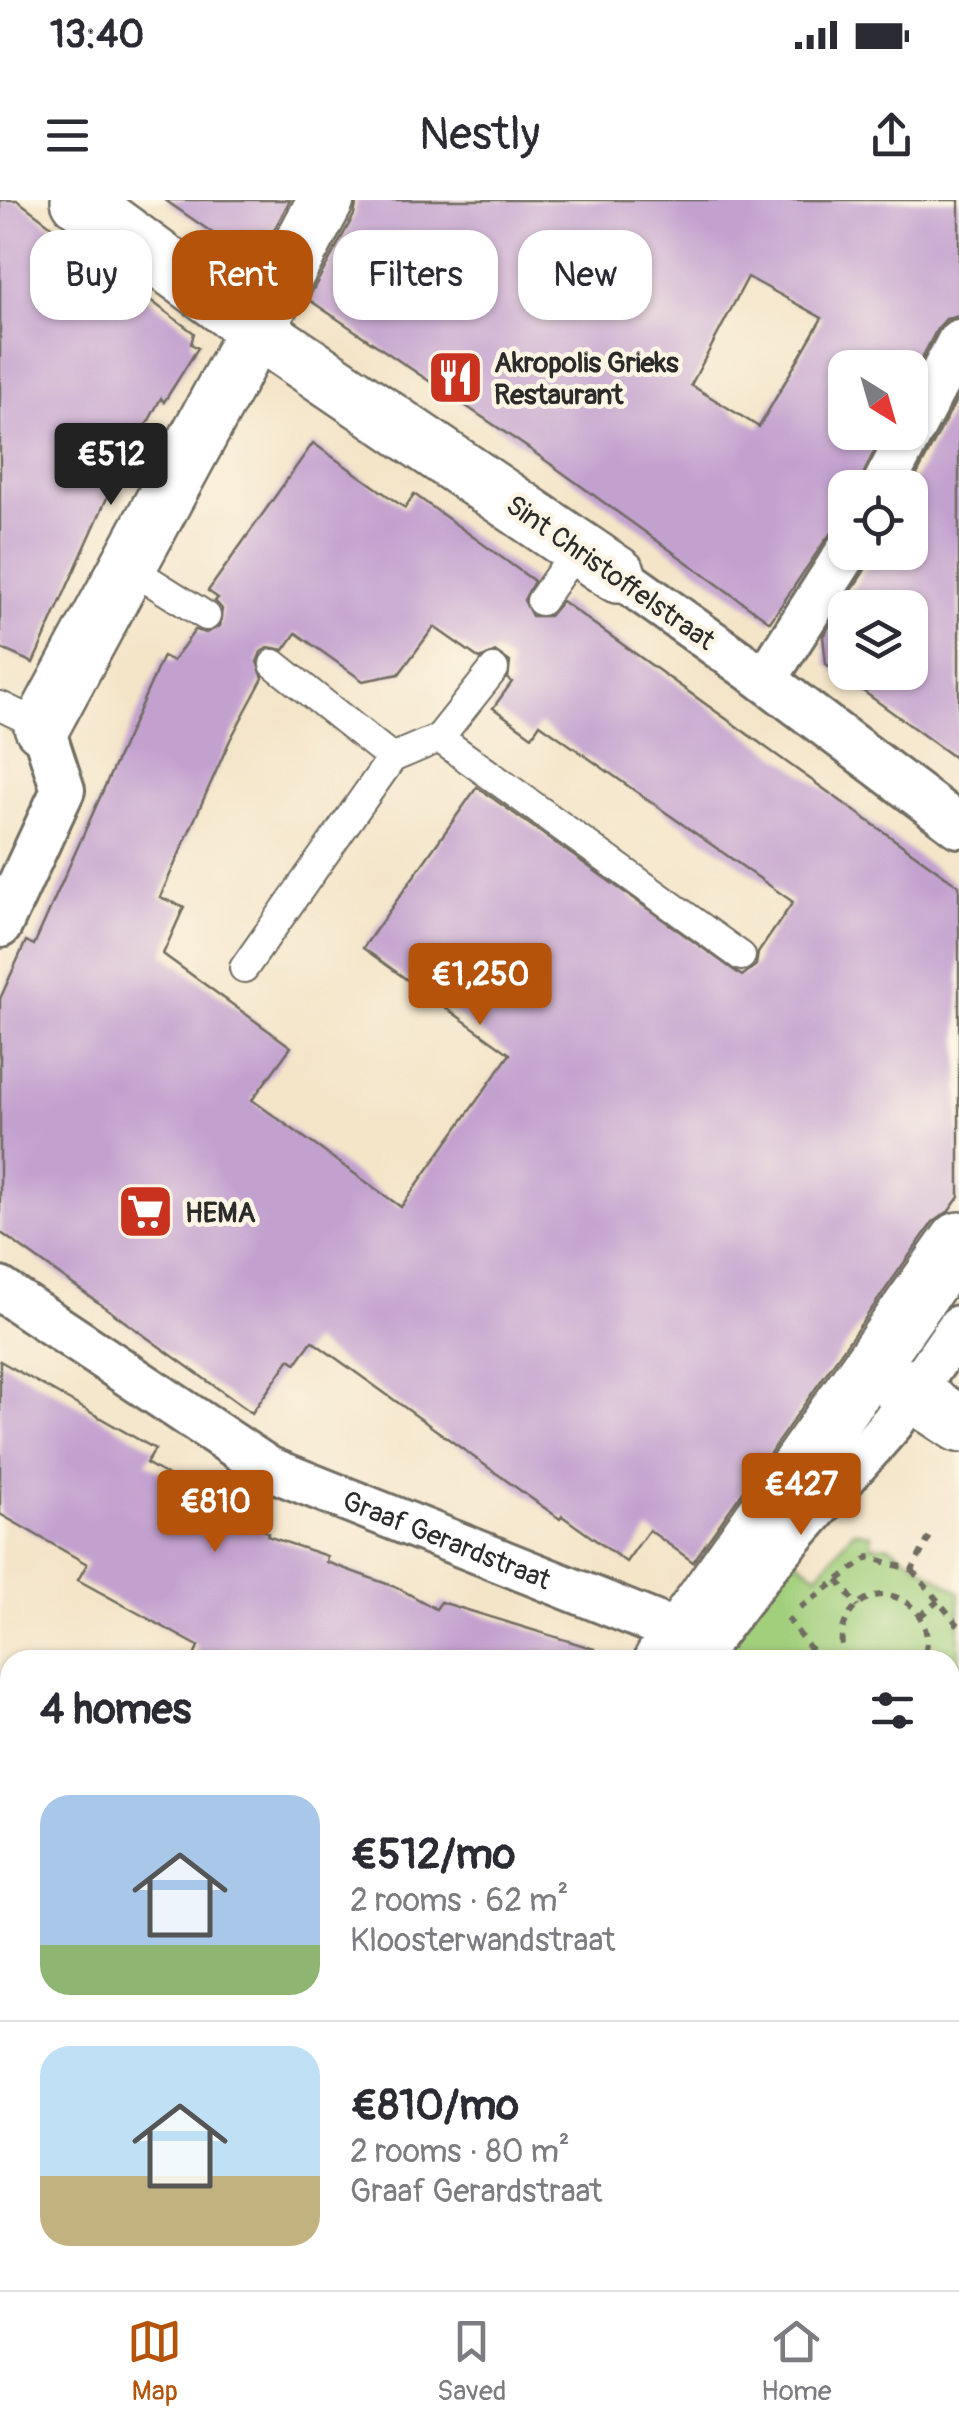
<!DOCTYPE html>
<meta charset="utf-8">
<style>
body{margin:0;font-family:Pangolin,sans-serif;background:#f2f2f3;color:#2b2b33;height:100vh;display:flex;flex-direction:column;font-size:38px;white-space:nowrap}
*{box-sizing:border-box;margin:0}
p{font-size:32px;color:#7c7c81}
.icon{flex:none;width:55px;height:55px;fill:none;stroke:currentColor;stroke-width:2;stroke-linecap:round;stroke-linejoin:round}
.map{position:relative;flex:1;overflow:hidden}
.details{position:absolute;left:0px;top:1450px;width:960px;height:640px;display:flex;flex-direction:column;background:#fff;border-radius:30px 30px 0 0;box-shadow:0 2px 8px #0004}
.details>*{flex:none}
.top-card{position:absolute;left:30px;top:30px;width:900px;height:90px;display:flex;gap:20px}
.needle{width:65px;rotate:143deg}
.tools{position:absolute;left:828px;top:150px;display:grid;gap:20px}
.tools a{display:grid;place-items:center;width:100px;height:100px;border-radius:20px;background:#fff;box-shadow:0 2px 8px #0004;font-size:50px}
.price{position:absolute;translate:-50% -85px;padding:0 22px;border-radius:10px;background:#b45309;color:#fff;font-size:32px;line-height:65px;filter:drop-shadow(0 2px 5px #0008)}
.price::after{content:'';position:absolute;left:50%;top:60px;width:30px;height:22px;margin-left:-15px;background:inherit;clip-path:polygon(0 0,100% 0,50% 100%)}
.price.on{background:#222;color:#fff}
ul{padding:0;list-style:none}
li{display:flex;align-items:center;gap:30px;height:250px;padding:0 40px}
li+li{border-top:2px solid #e1e1e2}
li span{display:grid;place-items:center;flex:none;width:280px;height:200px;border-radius:30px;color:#555}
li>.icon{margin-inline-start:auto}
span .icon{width:120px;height:120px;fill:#fffc;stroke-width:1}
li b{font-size:42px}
h2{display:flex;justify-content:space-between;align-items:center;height:120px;padding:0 40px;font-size:42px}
.tag{padding:0 35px;border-radius:30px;background:#fff;box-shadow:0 2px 8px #0004;font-size:35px;line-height:90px}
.tag.on{background:#b45309;color:#fff}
.status{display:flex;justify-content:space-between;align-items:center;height:70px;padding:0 50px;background:#fff;direction:ltr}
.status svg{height:28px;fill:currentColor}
header{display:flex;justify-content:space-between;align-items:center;height:130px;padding:0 40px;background:#fff;font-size:45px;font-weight:600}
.dock{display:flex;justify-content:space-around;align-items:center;height:140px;border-top:2px solid #e1e1e2;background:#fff;font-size:28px;color:#7c7c81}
.dock a{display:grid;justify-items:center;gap:5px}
.dock .on{color:#b45309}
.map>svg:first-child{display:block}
.green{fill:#a1cf7c;stroke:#667d54;stroke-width:2.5}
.building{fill:#c3a1cf;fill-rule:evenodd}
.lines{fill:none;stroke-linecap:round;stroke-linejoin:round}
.service-casing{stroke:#716c62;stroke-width:32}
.pedestrian-casing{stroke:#716c62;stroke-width:48}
.minor-casing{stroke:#716c62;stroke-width:60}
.path{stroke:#716c62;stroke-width:6;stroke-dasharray:8 8;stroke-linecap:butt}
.service{stroke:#fff;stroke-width:28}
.pedestrian{stroke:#fff;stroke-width:42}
.minor{stroke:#fff;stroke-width:55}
.labels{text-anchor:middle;stroke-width:9;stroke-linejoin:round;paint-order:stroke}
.poi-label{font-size:28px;font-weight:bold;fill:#2b2b2b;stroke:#fcf5e5;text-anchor:start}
.street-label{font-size:28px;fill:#2b2b2b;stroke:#fcf5e5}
</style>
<div class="status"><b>13:40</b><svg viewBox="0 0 49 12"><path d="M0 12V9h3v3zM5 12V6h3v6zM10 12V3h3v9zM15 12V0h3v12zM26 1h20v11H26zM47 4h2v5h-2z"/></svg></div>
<header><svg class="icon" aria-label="menu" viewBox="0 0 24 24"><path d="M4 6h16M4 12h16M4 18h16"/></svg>Nestly<svg class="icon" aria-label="share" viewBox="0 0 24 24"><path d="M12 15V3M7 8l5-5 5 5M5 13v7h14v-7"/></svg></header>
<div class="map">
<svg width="959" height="2090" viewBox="0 0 959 2090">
<rect width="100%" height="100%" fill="#fcf5e5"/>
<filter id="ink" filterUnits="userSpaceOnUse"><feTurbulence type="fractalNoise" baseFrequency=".01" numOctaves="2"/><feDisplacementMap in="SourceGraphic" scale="20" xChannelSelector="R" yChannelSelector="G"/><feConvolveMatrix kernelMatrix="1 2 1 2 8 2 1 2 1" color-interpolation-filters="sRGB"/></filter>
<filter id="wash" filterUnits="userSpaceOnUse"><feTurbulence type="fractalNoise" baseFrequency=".0048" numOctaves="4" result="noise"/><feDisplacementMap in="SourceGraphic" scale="40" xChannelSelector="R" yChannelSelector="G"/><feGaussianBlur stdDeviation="2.25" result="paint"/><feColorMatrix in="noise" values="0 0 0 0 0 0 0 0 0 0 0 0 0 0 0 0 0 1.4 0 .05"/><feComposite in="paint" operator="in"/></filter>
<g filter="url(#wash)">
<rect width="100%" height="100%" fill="#f4e5c9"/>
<g class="green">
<path d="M853,1331L871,1334V1346L888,1345L959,1392V1522L950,1527V1460H712L789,1354L818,1375Z"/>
<path d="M959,1712V1814L950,1823V1719Z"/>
<path d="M950,1900L959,1905V2008L950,2020Z"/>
<path d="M804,2080H902C874,2090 833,2090 804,2080Z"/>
</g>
<g id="blocks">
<g class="building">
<path d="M0,0H17L194,133L191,144L198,148L164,202L161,198L106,300L33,463L0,448Z"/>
<path d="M165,0H290L256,63Z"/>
<path d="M357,0H959V116L946,119L937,129L910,181V168H845V232H883L857,288H845V328L835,330L826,339L770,422L531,250L308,99L354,15ZM748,77L822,118L759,227L691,185Z"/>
<path d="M959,195V561L826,464L823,436L868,365L872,352H910V288ZM845,408H910V472H845Z"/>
<path d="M313,243L405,308L414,294L534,381L524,400L532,416H549L562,401L959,686V997L949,1011L933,1022L693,1362L649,1330L626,1362L562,1316L560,1319L528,1296L312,1141L296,1163L290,1159L252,1213L0,1032V799L26,741L34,745L163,456L173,461L195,430L206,433L220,426L222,409L215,401L218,398L208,391ZM434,427L480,459L496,452L510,462L508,479L512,482L493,508L532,536L540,524L793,702L758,753L756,765L742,776L477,587L363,748L510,854L401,1007L252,900L291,847L163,754L184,707L160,697L230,540L263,478L257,462L261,452L269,447L284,450L296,433L363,481L399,474Z"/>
<path d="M0,1161L155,1249L146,1263L268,1333L267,1336L327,1356L326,1362L398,1388L436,1409L441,1402L595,1449L593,1460H193L198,1446L78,1380L87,1364L0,1314Z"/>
</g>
</g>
</g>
<g filter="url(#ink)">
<use href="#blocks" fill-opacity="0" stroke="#716c62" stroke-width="2.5"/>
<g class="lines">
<defs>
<g id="service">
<path d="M128,367L206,416"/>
<path d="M541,401L578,348"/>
<path d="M0,506L42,526"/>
<path d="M439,538L494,469"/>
<path d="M392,558L439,538L741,756"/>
<path d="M244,768L392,558L274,464"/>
</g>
<g id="pedestrian">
<path d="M882,288L959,141"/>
<path d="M618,375L765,480L959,626"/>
<path d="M765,480L847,352"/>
<path d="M0,726L63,590L42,526"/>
<path id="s1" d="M0,1089L268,1268L653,1422L698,1454"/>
<path d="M694,1460L768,1364L892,1223L959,1127"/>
<path d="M0,1873L10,1875"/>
<path d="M658,2080L678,2090"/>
</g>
<g id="minor">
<path d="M79,0L255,129L618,375"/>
<path d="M42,526L326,0"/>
<path d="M871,1166L959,1224"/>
<path d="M662,1460L959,1040"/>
</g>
</defs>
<use href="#service" class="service-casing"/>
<use href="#pedestrian" class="pedestrian-casing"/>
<use href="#minor" class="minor-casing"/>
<g class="path">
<path d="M912,1370L959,1426"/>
<path d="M838,1380L858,1407"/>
<path d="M800,1408L869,1357L912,1370L930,1336"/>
<path d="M920,1416L938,1401"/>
<path d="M787,1418L819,1460"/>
<path d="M846,1460C833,1434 850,1395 884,1395C916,1396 937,1434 922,1460"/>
<path d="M950,1483L959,1476"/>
</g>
<use href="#service" class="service"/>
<use href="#pedestrian" class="pedestrian"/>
<use href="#minor" class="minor"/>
</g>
</g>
<defs>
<symbol id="restaurant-square" viewBox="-11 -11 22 22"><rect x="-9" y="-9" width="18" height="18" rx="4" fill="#c8321e" stroke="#fcf5e5"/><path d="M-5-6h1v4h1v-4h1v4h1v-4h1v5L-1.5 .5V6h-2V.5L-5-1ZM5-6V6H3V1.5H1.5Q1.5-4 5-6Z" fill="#fff"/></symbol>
<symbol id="supermarket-square" viewBox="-11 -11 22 22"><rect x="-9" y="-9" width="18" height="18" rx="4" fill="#c8321e" stroke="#fcf5e5"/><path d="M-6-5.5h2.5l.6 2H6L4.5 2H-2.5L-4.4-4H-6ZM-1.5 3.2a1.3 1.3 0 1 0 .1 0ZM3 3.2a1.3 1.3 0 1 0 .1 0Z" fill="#fff"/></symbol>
</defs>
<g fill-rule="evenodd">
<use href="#restaurant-square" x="424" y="146" width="63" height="63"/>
<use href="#supermarket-square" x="114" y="980" width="63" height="63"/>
</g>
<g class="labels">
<g class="poi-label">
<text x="494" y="172">Akropolis Grieks<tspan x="494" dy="32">Restaurant</tspan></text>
<text x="185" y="1022">HEMA</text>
</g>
<g class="street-label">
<text transform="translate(611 372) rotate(35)" y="10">Sint Christoffelstraat</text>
<text dy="10" stroke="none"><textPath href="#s1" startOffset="515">Graaf Gerardstraat</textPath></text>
</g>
</g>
</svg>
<div class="tools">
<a><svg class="needle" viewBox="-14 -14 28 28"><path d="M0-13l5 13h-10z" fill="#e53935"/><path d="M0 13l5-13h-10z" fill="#7c7c81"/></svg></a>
<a><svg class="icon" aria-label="locate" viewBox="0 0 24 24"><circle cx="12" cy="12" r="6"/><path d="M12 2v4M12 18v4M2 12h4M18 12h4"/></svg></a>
<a><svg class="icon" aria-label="layers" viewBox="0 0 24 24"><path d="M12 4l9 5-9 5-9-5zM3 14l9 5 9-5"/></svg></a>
</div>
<b class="price on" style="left:111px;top:308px">€512</b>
<b class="price" style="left:480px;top:828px">€1,250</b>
<b class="price" style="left:801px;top:1338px">€427</b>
<b class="price" style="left:215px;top:1355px">€810</b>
<div class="top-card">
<a class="tag">Buy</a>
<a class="tag on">Rent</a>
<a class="tag">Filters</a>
<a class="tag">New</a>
</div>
<section class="details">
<h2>4 homes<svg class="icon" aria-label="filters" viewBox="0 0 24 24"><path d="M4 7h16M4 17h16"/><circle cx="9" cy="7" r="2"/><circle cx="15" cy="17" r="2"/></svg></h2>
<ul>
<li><span style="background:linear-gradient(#a9c7e8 75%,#8fb573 0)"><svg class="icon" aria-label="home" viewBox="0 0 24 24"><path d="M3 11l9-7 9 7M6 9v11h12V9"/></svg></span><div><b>€512/mo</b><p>2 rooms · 62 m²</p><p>Kloosterwandstraat</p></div></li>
<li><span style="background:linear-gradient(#bfe0f5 65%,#c2b280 0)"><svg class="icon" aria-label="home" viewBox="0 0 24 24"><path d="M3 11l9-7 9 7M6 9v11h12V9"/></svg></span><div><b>€810/mo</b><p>2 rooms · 80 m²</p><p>Graaf Gerardstraat</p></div></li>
</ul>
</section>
</div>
<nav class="dock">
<a class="on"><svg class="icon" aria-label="map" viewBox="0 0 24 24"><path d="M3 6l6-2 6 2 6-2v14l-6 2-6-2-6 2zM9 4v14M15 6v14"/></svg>Map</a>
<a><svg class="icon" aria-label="saved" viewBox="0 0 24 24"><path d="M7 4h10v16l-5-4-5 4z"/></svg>Saved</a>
<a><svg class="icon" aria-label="home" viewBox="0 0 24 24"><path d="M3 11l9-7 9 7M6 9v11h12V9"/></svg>Home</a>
</nav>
